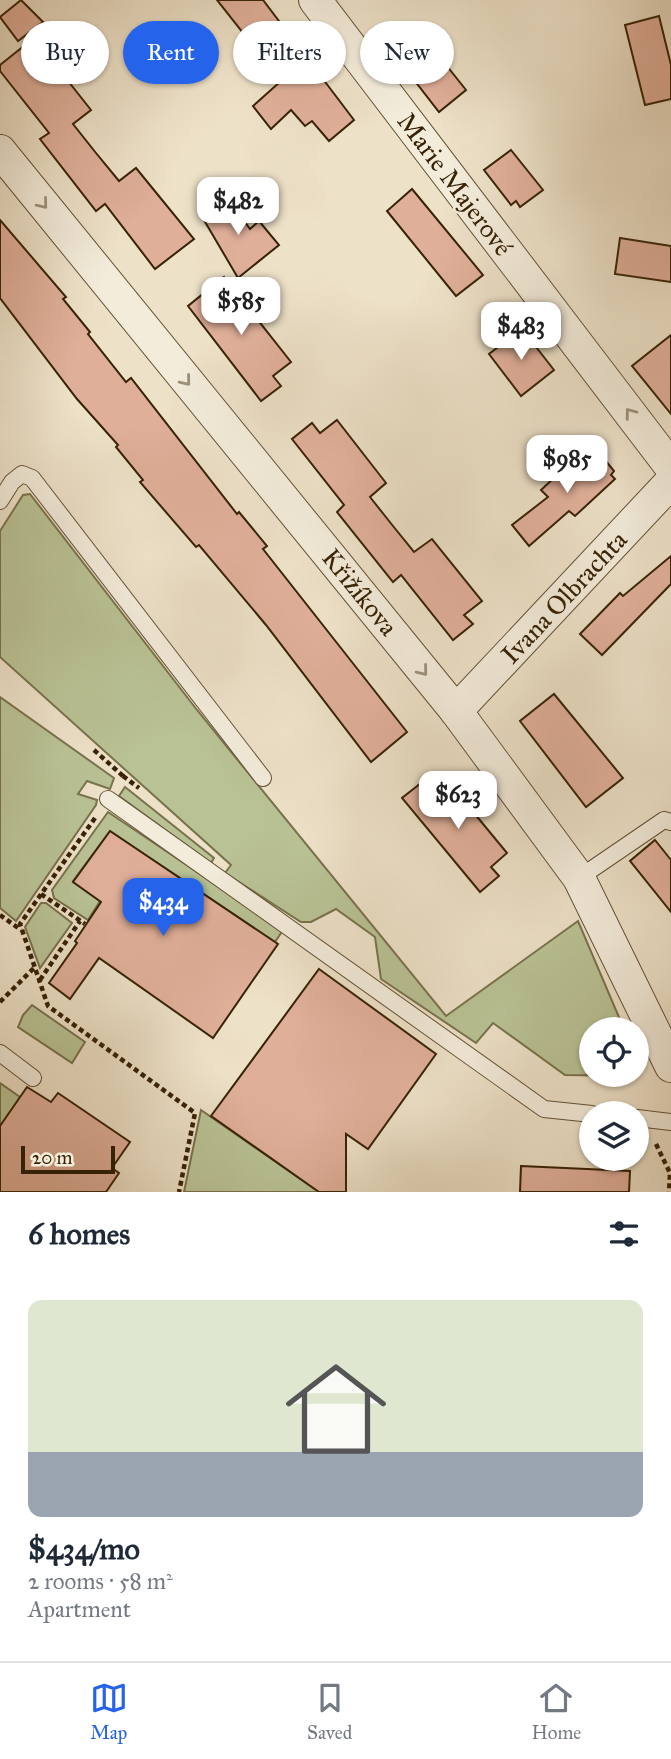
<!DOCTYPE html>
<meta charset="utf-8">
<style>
body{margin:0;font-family:"IM FELL Great Primer",serif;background:#f6f6f7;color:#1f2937;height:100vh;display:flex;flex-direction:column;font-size:26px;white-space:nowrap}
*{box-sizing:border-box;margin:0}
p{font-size:23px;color:#747a83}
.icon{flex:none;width:38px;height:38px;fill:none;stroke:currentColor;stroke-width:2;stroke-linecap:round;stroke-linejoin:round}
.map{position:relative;height:1192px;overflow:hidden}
.drawer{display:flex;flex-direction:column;background:#fff;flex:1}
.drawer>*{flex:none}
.hud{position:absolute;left:21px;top:21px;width:630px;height:63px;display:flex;gap:14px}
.tools{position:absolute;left:579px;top:1017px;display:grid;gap:14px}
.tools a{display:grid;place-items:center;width:70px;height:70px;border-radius:50%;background:#fff;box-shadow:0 2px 5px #0004;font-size:35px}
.scale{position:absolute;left:21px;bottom:18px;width:94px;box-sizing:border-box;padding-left:7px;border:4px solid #372205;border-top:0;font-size:19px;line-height:24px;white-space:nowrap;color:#372205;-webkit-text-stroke:5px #f3ecdb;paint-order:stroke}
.price{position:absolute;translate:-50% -60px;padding:0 16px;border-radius:14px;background:#fff;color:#222;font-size:23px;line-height:46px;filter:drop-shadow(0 2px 4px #0008)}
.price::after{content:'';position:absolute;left:50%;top:42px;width:21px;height:16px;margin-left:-10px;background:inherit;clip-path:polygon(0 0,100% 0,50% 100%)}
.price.on{background:#2563eb;color:#fff}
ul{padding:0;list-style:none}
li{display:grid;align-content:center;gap:14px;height:371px;padding:0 28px}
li+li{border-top:2px solid #e0e1e3}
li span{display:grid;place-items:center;height:217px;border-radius:14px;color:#555}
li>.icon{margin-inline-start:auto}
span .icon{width:126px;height:126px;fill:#fffc;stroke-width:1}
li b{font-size:30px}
h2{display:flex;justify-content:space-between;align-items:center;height:84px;padding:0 28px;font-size:30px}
.chip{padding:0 24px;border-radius:32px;background:#fff;box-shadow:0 2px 5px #0004;font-size:24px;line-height:63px}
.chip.on{background:#2563eb;color:#fff}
.tab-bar{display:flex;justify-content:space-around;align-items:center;height:98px;border-top:2px solid #e0e1e3;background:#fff;font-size:19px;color:#747a83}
.tab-bar a{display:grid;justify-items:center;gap:4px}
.tab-bar .on{color:#2563eb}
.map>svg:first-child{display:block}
.green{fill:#b9c295;stroke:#78724d;stroke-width:2}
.building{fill:#e0af9a;stroke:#372205;stroke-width:2}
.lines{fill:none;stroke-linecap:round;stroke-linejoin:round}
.service-casing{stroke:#645236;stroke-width:18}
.minor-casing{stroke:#645236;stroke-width:34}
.path{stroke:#372205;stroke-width:4.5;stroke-dasharray:5 3.5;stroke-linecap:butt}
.service{stroke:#f3ecdb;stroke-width:16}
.minor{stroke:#f3ecdb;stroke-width:32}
.oneway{stroke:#9e917b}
.labels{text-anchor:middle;stroke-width:5;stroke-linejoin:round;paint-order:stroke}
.street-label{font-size:26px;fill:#372205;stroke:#f3ecdb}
</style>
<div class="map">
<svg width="671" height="1192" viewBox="0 0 671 1192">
<rect width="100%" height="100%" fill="#ede1c8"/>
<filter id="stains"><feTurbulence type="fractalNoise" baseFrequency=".00286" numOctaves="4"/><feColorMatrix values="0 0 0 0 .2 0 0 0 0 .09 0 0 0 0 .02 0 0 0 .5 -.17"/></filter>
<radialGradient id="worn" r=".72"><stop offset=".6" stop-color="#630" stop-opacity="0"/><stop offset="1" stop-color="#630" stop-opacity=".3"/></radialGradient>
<g class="green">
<path d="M30,494L197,710L446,1016L578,921L624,1029H592V1074L633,1076L565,1075L493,1023L476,1043L381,979L375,937L336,909L311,922H301L225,873L231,865L0,657V531L23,495Z"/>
<path d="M0,697L114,778L110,789L87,781L78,794L97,800L96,805L16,921L0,908Z"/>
<path d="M125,787L214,858L211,863L119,796Z"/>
<path d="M108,812L283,930L275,942L110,831L73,881L100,901L88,920L54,898L52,890Z"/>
<path d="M41,903H46L72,923L40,968L25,927Z"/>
<path d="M32,1005L85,1042L72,1063L18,1027L23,1015Z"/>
<path d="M0,1083L20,1097L0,1128Z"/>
<path d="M201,1110L319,1192H184Z"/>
</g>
<g class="building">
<path d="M21,0L43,22L18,41L0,17Z"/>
<path d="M217,0H263L354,120L329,141L312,121L305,126L291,110L271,129L253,106L281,81Z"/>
<path d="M659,16L671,65V99L645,105L625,25Z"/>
<path d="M34,38L91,110L73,124L96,153L119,181L136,168L194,239L155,269L105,204L96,211L40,139L49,133L0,71V65Z"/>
<path d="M439,56L466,90L439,112L411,76Z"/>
<path d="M511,150L543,190L520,207L516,201L511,205L484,170Z"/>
<path d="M412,189L483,275L456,296L387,211Z"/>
<path d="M226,195L250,229L259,221L279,245L238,278L201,215Z"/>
<path d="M0,220L66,297L63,299L90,332L88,334L126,382L131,378L237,514L239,512L267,546L263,549L407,732L371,762L266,625L199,545L196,547L140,482L143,480L116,447L118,445L77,399L0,298Z"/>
<path d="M620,238L671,246V282L615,274Z"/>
<path d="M224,277L291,362L273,376L281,386L261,401L188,306Z"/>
<path d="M522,329L554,370L521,396L489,354Z"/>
<path d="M671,335V414L632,366Z"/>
<path d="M337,420L386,483L370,497L393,526L414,552L432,539L482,601L464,615L473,624L453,640L401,575L393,582L337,512L344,505L292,439L312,423L320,433Z"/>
<path d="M586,448L596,459L601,455L614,471L611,475L615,479L575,516L569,511L529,546L512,525L548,497L541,490Z"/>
<path d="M671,556V584L602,655L580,634L620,593L623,596Z"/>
<path d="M554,694L623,778L586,807L520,721Z"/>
<path d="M446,779L507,853L491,867L499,876L480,892L402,798L421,783L430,792Z"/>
<path d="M110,831L278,944L213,1038L99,958L70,999L49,983L77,943L75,941L101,902L73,882Z"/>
<path d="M655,840L671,860V912L630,861Z"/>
<path d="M319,969L436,1054L368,1149L346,1134V1192H319L211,1116Z"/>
<path d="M27,1087L51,1102L58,1093L130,1142L112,1168L119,1173L106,1192H0V1126Z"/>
<path d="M521,1166L630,1171L629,1192H520Z"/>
</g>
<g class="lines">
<defs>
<g id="service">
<path d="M0,501L12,482L22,474L32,478L263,778"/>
<path d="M108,799L544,1109L592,1114"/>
<path d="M579,878L664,820L671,822"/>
<path d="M0,1053L33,1078"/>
<path d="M637,1118L671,1122"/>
</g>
<g id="minor">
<path d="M315,0L671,467"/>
<path d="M0,151L456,711L579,878L671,1066"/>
<path d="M456,711L671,482"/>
</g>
</defs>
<use href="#service" class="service-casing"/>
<use href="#minor" class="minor-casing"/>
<g class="path">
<path d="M94,750L123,776L121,779"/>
<path d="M123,776L139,788"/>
<path d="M95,818L20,924L48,1006L195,1113L179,1192"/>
<path d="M41,894L85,924"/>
<path d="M0,915L21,930"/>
<path d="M40,980L80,921"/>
<path d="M0,1002L35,967"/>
<path d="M656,1144L670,1173L669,1192"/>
</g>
<use href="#service" class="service"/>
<use href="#minor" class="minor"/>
</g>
<defs><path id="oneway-chevron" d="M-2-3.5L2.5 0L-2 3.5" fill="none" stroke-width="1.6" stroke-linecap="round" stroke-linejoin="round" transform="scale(1.75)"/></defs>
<g class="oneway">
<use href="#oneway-chevron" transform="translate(43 204) rotate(51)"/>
<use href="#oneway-chevron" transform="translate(186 381) rotate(51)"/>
<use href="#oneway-chevron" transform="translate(630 413) rotate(-127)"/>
<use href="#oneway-chevron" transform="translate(423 671) rotate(51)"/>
</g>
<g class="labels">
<g class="street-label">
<text transform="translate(455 184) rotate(53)" y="9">Marie Majerové</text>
<text transform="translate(360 592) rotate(51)" y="9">Křižíkova</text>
<text transform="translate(564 597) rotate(-47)" y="9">Ivana Olbrachta</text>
</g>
</g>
<rect width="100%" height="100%" filter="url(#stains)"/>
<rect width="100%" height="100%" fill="url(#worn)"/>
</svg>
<div class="tools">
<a><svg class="icon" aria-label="locate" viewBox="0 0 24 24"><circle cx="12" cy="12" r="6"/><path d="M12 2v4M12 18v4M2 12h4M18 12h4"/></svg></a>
<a><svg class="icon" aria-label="layers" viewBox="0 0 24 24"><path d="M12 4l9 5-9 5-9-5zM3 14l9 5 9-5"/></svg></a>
</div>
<div class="scale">20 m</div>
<b class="price" style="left:238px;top:237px">$482</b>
<b class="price" style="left:241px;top:337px">$585</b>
<b class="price" style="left:521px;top:362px">$483</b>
<b class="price" style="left:567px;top:495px">$985</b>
<b class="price" style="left:458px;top:831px">$623</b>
<b class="price on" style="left:163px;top:938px">$434</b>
<div class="hud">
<a class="chip">Buy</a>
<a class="chip on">Rent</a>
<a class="chip">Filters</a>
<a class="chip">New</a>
</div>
</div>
<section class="drawer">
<h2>6 homes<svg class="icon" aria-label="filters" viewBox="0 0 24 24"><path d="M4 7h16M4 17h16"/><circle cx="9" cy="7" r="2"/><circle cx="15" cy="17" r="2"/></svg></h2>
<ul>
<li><span style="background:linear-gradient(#dfe7d0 70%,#9aa5b1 0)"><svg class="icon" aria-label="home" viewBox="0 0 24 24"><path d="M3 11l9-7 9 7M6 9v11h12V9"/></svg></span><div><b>$434/mo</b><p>2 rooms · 58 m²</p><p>Apartment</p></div></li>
</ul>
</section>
<nav class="tab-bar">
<a class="on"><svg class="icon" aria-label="map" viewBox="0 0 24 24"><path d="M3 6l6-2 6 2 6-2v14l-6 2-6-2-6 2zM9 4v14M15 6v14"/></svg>Map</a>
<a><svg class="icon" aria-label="saved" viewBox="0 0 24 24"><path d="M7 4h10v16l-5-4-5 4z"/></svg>Saved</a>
<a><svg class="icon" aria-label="home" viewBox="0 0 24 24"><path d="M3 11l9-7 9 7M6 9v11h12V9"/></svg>Home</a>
</nav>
